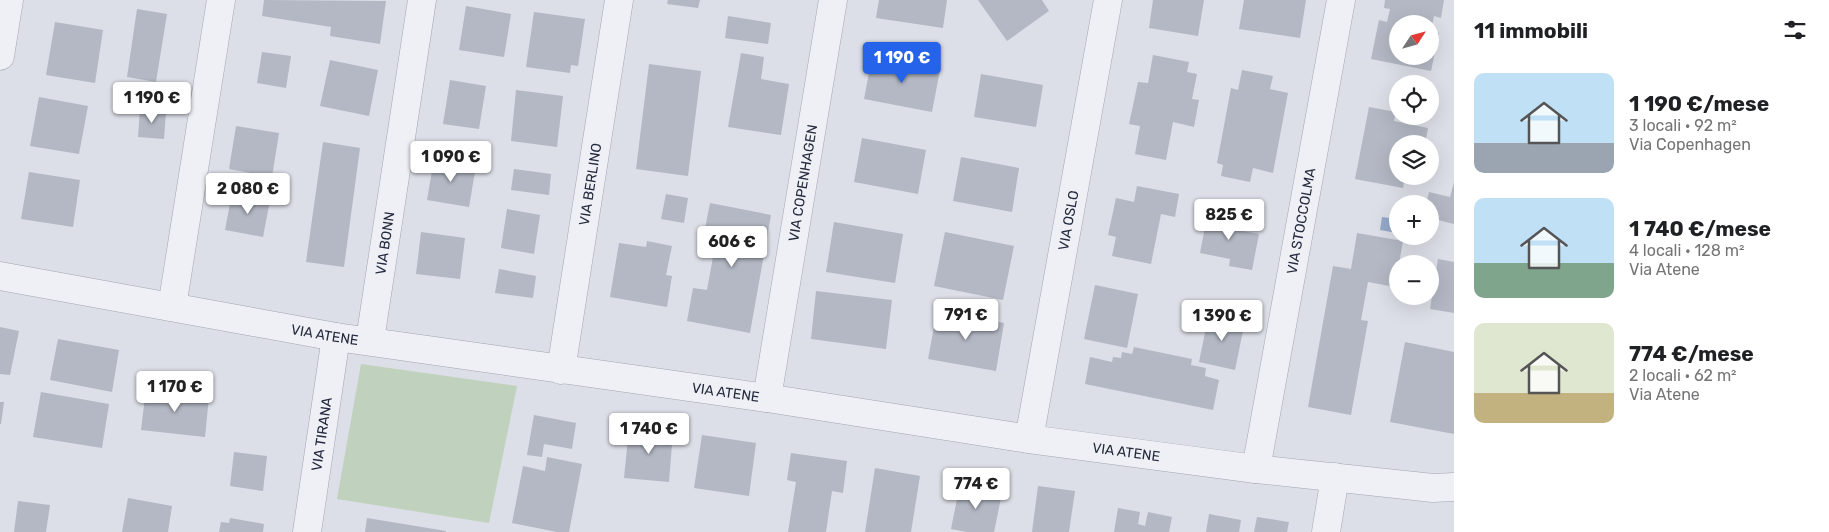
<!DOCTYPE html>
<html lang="it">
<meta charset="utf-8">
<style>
body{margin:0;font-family:Rubik,sans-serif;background:#f2f2f2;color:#202124;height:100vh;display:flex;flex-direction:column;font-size:19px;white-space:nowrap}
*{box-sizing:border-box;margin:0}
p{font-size:16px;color:#757577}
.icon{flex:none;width:28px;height:28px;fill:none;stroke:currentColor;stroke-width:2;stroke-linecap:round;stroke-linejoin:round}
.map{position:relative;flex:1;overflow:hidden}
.drawer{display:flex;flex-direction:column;background:#fff;width:375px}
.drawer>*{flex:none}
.needle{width:32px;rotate:54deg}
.controls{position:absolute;left:1389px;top:15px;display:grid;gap:10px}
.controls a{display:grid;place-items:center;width:50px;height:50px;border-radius:50%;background:#fff;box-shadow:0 5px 20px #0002;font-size:25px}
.price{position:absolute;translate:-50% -42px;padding:0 11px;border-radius:5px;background:#fff;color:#222;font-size:16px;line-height:32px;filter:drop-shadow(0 1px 2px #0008)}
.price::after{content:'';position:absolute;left:50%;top:30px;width:15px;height:11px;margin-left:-8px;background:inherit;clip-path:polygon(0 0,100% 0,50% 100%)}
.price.current{background:#2563eb;color:#fff}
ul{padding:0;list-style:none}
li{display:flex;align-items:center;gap:15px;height:125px;padding:0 20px}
li span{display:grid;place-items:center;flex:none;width:140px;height:100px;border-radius:10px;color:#555}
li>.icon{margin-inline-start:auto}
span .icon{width:60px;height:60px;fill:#fffc;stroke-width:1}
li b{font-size:21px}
h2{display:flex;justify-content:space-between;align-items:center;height:60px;padding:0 20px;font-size:21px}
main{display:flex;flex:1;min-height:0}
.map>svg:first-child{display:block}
.green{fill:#c0d1bd}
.water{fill:#95a9c9}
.building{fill:#b3b8c4;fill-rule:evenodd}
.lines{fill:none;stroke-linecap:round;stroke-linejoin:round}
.minor-casing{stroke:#a1a5b1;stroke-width:29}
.minor{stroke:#eff0f5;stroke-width:28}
.labels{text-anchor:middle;stroke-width:4;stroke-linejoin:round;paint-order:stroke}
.street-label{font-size:14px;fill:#252b3e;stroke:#ebeef5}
</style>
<main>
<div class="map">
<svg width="1454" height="532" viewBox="0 0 1454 532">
<rect width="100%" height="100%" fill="#dcdfe7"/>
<path class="green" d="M361,364L517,386L489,523L337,499Z"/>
<path class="water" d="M1382,217L1397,219V233L1380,230Z"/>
<g class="building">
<path d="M264,0L386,1L380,44L330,36L331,27L262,16Z"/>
<path d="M668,0H700L698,8L667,4Z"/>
<path d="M879,0H947L943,28L876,18Z"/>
<path d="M978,0H1042L1049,11L1007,41Z"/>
<path d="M1153,0H1204L1198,36L1149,28Z"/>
<path d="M1244,0H1306L1300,38L1239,29Z"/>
<path d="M1385,0H1444L1441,18L1434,16L1431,31L1439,33L1431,71L1371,59L1379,20L1387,22L1390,9L1384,8ZM1398,24H1430V56H1398Z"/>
<path d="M466,6L511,14L504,57L459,50Z"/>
<path d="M137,9L167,14L156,82L127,77Z"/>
<path d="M534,12L585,19L578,66L571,65L570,73L526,67Z"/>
<path d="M728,16L771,23L768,44L725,38Z"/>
<path d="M55,22L103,30L95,83L46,75Z"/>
<path d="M262,52L291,56L286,88L257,83Z"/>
<path d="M741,53L764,57L761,79L789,84L781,135L728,127Z"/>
<path d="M1153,55L1189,62L1187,72L1197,74L1192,99L1199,100L1194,127L1173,122L1166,160L1135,154L1140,126L1129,124L1138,82L1148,83Z"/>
<path d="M872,57L940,70L932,112L864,99Z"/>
<path d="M330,60L378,70L369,116L320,106Z"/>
<path d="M649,64L701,71L688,176L636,169Z"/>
<path d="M1242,70L1273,76L1270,89L1288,93L1273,173L1253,168L1250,182L1221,176L1223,165L1217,163L1231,88L1238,90Z"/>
<path d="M981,74L1043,85L1036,127L974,117Z"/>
<path d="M450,80L486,86L479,129L443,124Z"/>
<path d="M516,90L563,96L557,147L511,141Z"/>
<path d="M39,97L88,106L79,154L30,146Z"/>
<path d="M1369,107L1396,112L1394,121L1428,128L1425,144H1398V176H1405L1403,188L1355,179Z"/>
<path d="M140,110L166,112L164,139L138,137Z"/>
<path d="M236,126L279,133L272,177L229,169Z"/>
<path d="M862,138L926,150L918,194L854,182Z"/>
<path d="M323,142L360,148L344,267L306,262Z"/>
<path d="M961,157L1019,168L1012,212L953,201Z"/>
<path d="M434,159L476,166L469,207L427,200Z"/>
<path d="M514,169L551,174L549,195L511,190Z"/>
<path d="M29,172L80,180L73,227L21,219Z"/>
<path d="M1454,182V224L1430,218V204H1426L1429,192L1450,197Z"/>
<path d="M1137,186L1179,194L1175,217L1161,214L1151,264L1112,256L1116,237L1108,235L1116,198L1134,202Z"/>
<path d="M232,193L270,200L263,237L225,230Z"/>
<path d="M666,194L688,198L684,223L661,219Z"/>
<path d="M710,203L771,215L750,333L687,321L693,288L707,290L715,246L702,244Z"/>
<path d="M507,209L540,215L534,254L501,248Z"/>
<path d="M1208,211L1240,216L1237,230L1259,234L1252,270L1229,266L1230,259L1200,253Z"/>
<path d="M834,222L903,234L895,283L826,272Z"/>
<path d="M421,232L465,238L460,279L416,274Z"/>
<path d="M945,232L1014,246L1003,300L934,286Z"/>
<path d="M1357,233L1403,241L1395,287L1368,282L1361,320L1368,321L1351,415L1308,407L1333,266L1351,269Z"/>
<path d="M647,241L672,246L666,275L672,276L667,307L610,297L619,243L646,247Z"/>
<path d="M1438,259L1454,262V313L1430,309Z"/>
<path d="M499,269L536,276L533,298L495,293Z"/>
<path d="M1095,285L1138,294L1127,348L1084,339Z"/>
<path d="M816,291L892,300L886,349L811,339Z"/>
<path d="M937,311L1004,323L996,371L928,359Z"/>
<path d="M1209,313L1245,321L1235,370L1199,362Z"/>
<path d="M0,327L19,331L10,375L0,374Z"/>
<path d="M58,339L119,350L112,392L50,380Z"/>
<path d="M1405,342L1454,352V434L1390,422Z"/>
<path d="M1134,347L1192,359L1191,365L1206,368L1205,376L1219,380L1213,410L1085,384L1090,357L1112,362L1113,357L1121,358L1122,352L1132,354Z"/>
<path d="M146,389L209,397L205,437L141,430Z"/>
<path d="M41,392L109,404L102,448L33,437Z"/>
<path d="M0,402H4L1,424H0Z"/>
<path d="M534,415L576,423L572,449L544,444L542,457L527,455Z"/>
<path d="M629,428L673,432L669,482L624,478Z"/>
<path d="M702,435L756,443L749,496L694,488Z"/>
<path d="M234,452L267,456L263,491L230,486Z"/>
<path d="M791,453L847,461L843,493L832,491L826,532H788L796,482L787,480Z"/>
<path d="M547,457L582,464L569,532H557L512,523L523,466L545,471Z"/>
<path d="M875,468L920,476L911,532H865Z"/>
<path d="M960,484L1002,493L994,532H967L951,529Z"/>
<path d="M1038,486L1075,491L1069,532H1032Z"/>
<path d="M128,498L172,506L168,532H122Z"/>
<path d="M18,501L50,505L46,532H14Z"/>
<path d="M1118,508L1140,512L1138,524L1145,526L1148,512L1172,517L1169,532H1114Z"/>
<path d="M1209,514L1241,520L1239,532H1206Z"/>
<path d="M1257,517L1289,522L1287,532H1254Z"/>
<path d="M230,518L264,524L263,532H219L221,522L229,523Z"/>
<path d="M367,518L446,531V532H365Z"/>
</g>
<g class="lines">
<defs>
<g id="minor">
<path d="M0,56L9,0"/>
<path id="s1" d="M0,276L336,337L767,398L1029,439L1256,469L1433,488L1454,487"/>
<path d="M172,307L221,0"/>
<path id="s2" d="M370,340L422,0"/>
<path id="s3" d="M561,370L619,0"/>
<path id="s4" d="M767,398L833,0"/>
<path id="s5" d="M1029,439L1108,0"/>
<path id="s6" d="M1256,469L1341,0"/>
<path id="s7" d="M307,532L336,337"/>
<path d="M1326,532L1335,477"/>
</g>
</defs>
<use href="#minor" class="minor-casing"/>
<use href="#minor" class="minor"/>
</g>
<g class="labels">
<g class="street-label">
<text dy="5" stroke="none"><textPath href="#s4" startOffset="218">VIA COPENHAGEN</textPath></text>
<text dy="5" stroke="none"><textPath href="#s3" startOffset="188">VIA BERLINO</textPath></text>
<text dy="5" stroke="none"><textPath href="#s5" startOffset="222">VIA OSLO</textPath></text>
<text dy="5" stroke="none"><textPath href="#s6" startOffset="252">VIA STOCCOLMA</textPath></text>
<text dy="5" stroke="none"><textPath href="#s2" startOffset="98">VIA BONN</textPath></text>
<text dy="5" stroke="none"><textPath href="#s1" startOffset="330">VIA ATENE</textPath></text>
<text dy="5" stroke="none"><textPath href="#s1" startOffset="735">VIA ATENE</textPath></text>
<text dy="5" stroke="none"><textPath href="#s7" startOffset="99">VIA TIRANA</textPath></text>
<text dy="5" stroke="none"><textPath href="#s1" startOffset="1140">VIA ATENE</textPath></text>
</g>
</g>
</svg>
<div class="controls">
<a><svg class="needle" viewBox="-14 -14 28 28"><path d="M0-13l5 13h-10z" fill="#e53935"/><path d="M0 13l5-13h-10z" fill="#757577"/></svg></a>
<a><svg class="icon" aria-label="locate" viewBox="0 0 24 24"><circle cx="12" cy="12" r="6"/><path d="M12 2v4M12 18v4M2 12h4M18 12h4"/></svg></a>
<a><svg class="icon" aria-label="layers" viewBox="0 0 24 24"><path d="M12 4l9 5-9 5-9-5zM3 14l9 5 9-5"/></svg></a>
<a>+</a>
<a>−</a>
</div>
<b class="price current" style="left:902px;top:84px">1 190 €</b>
<b class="price" style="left:152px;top:124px">1 190 €</b>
<b class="price" style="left:451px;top:183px">1 090 €</b>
<b class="price" style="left:248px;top:215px">2 080 €</b>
<b class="price" style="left:1229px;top:241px">825 €</b>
<b class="price" style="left:732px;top:268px">606 €</b>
<b class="price" style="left:966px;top:341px">791 €</b>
<b class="price" style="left:1222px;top:342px">1 390 €</b>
<b class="price" style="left:175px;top:413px">1 170 €</b>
<b class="price" style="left:649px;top:455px">1 740 €</b>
<b class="price" style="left:976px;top:510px">774 €</b>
</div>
<section class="drawer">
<h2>11 immobili<svg class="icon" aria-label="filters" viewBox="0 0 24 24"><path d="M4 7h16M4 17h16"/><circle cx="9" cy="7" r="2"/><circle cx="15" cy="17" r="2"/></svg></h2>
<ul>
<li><span style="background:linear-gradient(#bfe0f5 70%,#9aa5b1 0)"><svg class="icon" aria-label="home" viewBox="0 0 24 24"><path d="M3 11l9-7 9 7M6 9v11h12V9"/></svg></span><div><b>1 190 €/mese</b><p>3 locali · 92 m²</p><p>Via Copenhagen</p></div></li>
<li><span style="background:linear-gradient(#bfe0f5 65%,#7fa58c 0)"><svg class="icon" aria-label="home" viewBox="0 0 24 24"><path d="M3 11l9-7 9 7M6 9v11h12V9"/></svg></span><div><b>1 740 €/mese</b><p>4 locali · 128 m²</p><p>Via Atene</p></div></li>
<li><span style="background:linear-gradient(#dfe7d0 70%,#c2b280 0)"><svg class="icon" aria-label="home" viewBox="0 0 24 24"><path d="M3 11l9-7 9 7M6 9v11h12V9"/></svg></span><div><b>774 €/mese</b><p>2 locali · 62 m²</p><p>Via Atene</p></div></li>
</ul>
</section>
</main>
